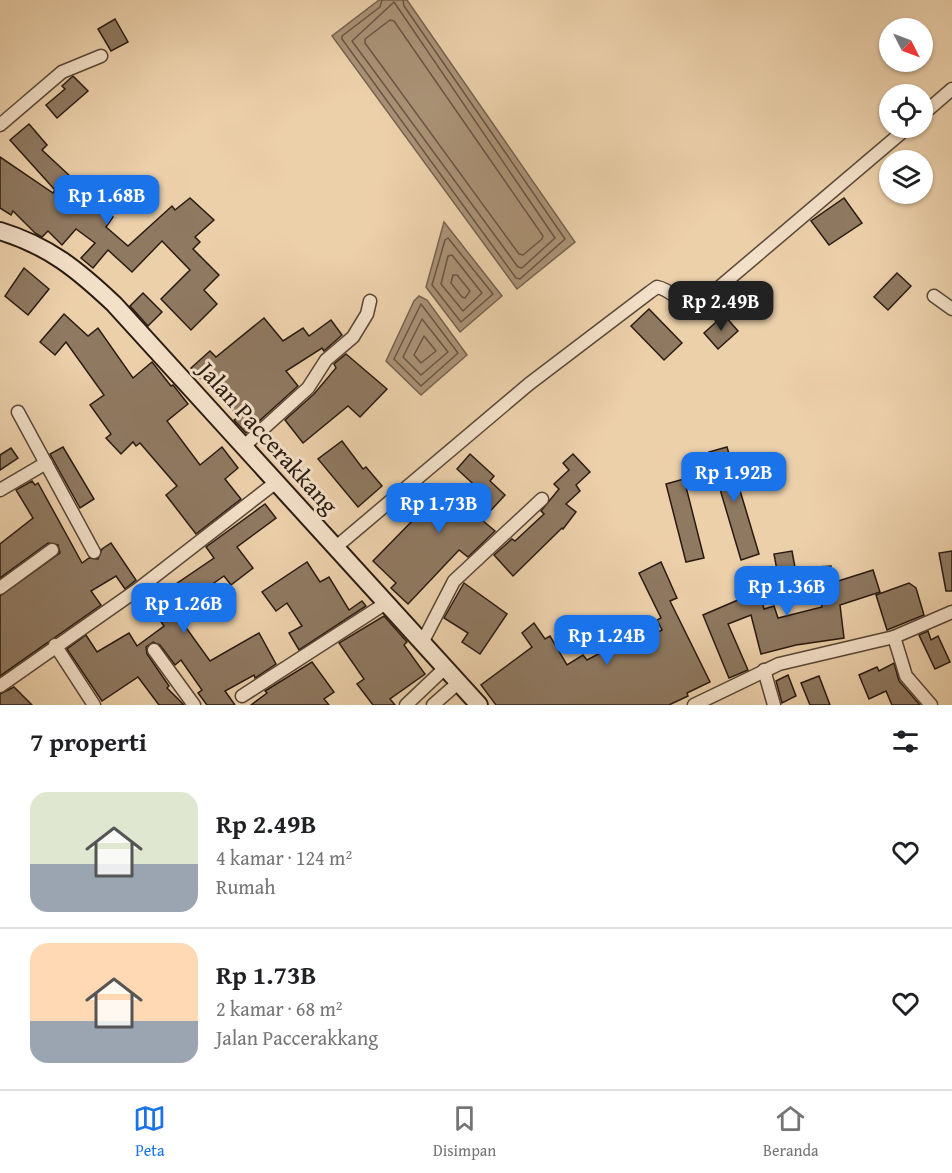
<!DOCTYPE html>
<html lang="id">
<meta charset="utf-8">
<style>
body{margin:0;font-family:"Gentium Book Plus",serif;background:#f2f2f2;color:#202124;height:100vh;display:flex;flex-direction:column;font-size:22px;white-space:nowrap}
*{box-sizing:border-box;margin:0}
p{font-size:20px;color:#757577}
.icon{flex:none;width:33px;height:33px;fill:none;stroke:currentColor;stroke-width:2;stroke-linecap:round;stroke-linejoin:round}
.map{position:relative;height:705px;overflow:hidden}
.drawer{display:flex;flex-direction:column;background:#fff;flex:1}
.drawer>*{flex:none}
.needle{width:39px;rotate:132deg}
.fabs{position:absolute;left:879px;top:18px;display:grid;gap:12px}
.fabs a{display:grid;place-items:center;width:54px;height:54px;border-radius:50%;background:#fff;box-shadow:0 2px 4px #0004;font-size:30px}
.price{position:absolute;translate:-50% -51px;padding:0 14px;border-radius:12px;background:#1a73e8;color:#fff;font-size:20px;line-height:39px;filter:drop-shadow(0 2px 3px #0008)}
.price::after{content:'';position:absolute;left:50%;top:36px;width:18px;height:14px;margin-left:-9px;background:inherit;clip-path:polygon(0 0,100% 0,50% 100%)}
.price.selected{background:#222;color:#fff}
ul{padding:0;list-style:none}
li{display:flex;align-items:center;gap:18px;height:150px;padding:0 30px}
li+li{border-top:2px solid #e0e0e0}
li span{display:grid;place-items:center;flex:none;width:168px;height:120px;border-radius:18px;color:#555}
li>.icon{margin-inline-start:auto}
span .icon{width:72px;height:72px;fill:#fffc;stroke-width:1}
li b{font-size:26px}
h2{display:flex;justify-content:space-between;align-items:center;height:72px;padding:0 30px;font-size:26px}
.dock{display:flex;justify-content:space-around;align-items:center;height:84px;border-top:2px solid #e0e0e0;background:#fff;font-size:16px;color:#757577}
.dock a{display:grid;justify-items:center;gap:3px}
.dock .selected{color:#1a73e8}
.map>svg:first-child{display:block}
.water{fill:#aa9276;stroke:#77624e;stroke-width:1.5}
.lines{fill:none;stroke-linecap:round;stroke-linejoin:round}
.shore{stroke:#6a5644;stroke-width:1.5}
.building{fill:#8f7961;stroke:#2a1b12;stroke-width:1.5}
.minor-casing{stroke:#5a4838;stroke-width:15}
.secondary-casing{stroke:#2a1b12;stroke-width:20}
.minor{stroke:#f3e0c8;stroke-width:12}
.secondary{stroke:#f3e0c8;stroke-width:16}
.labels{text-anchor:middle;stroke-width:6;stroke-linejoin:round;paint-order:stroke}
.street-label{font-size:24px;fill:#2a1b12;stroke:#f3e0c8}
</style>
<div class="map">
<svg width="952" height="705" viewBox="0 0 952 705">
<rect width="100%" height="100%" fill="#ecd0aa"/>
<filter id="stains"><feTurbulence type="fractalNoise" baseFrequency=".00333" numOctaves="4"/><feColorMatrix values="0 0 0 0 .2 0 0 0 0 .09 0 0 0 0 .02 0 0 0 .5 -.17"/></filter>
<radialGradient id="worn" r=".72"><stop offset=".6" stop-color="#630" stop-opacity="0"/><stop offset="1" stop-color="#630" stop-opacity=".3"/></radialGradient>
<g class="water">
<path d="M379,0H407L575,242L517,289L332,36Z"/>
<path d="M444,222L502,296L460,332L426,287Z"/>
<path d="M419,296L427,300L467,355L421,395L386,361L414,301Z"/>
</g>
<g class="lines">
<g class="shore">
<path d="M382,0L380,7L342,36V39L516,278L520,279L565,239L404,6L403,0"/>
<path d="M394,2L555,238L522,268L518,267L352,41Z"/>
<path d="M390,20L394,21L543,236L542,239L523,255L519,254L365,43V39Z"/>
<path d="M448,238L493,294L461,322L432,285L445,240Z"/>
<path d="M452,255L482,293L463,311L441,284L448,256Z"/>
<path d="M453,275H457L470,291L465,298L462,297L451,283Z"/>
<path d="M421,304L458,353L421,386L394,359Z"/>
<path d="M422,319L448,352L421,375L403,357Z"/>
<path d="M424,336L436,351L421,363L414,355Z"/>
</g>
</g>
<g class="building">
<path d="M115,19L128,42L111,51L98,29Z"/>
<path d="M73,76L88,91L57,118L46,105L65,89L62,86Z"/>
<path d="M29,124L47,145L42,150L86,191L83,194L113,217L106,227L128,246L172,206L175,210L190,198L214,220L195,237L200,242L193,249L219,275L204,290L217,304L191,330L161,299L190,270L162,241L132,272L108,250L93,268L81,258L95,243L76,229L62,245L48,231L42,237L35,233L13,211L11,215L0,208V157L53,193L55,190L10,140Z"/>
<path d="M844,198L862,223L829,245L811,221Z"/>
<path d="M24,268L49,289L28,315L5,296Z"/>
<path d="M897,273L911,286L888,310L874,297Z"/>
<path d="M755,289L767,300L755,314L743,303Z"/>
<path d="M143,293L162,312L148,326L130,306Z"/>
<path d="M649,309L682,343L664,360L631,326Z"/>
<path d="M64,314L88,336L98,328L133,378L152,362L171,386L173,385L188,404L167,421L200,465L222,447L238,468L225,479L241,499L196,534L166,495L177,486L140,443L136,446L133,442L121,454L106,438L111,434L90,405L104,395L66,342L55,355L40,342Z"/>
<path d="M724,315L738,331L718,349L704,333Z"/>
<path d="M264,318L283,341L303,328L309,336L331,320L342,335L324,351L322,348L286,371L298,386L246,433L234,420L238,417L206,379L203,381L191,368L210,351L216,357Z"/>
<path d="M346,354L387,389L360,417L348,406L303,443L285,420L314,394L336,368L334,364Z"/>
<path d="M342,441L363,469L366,467L382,486L358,507L318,459Z"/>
<path d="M63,447L94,499L80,508L50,454Z"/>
<path d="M727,447L759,554L741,560L709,452Z"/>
<path d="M11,448L18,458L0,470V455Z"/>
<path d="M470,454L494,476L490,481L505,495L482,520L495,531L468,557L459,550L408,604L391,588L396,583L373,561L416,517L401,503L414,492L432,507L445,492L468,511L483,493L457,469Z"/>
<path d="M573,454L590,472L576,485L580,491L566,504L576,512L563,529L562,528L513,576L494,555L512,539L515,541L544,514L541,511L559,489L554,484L569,470L563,463Z"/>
<path d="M684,479L704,558L686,562L666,484Z"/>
<path d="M32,481L35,485L38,483L82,563L89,558L98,559L102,549L111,543L136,580L125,589L116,576L91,591L101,605L0,676V596L60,553L58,545L48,543L0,578V544L33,518L16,490Z"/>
<path d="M265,504L276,518L237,547L253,568L231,585L224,576L174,611L210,661L259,633L276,664L255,678L254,675L225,691L235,705H207L198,693L202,690L181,660L175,665L160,645L153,642L146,647L147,654L169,686L167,688L184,705H159L138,677L102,701L67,649L86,635L97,652L129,633L137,646L164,626L148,603L214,558L206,547Z"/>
<path d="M792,551L796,573L778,576L774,554Z"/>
<path d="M952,551V591H946L939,553Z"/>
<path d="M307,562L320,582L329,577L349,610L362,601L366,606L299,650L289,633L302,626L287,603L276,611L262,592Z"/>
<path d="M661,562L677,598L670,601L710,682L687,693L688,696L669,705H496L481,685L532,647L522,633L534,623L545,639L550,636L567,665L583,655L587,660L617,644L622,653L662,630L657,620L661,618L639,573Z"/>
<path d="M831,566L832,583L873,570L880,592L840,605L844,638L796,645L761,654L751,615L728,624L748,670L729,678L703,615L745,597L742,585L758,582L764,609L774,606L778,618L822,607L818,579L803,580L802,568Z"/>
<path d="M464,583L507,614L480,654L462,642L468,633L444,618Z"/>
<path d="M909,583L916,588L924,615L887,630L876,595Z"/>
<path d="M384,616L407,642L404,645L425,674L390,699L395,705H373L357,684L364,679L339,643Z"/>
<path d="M928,631L931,640L938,636L950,662L935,669L919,635Z"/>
<path d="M312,662L334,692L324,699L329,705H251L267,693L265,691Z"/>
<path d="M894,663L899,681L920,705H892L886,691L869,699L859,675L877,667L879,671Z"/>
<path d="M788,675L796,696L782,703L776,681Z"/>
<path d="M819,676L830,705H810L801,683Z"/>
<path d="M14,687L32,705H0V694Z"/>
</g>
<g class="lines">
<defs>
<g id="minor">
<path d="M922,115L952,89"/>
<path d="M0,125L62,72L101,56"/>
<path d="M934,296L952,309"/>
<path d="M18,412L94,552"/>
<path d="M243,447L308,388L326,360L353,337L367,314L370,301"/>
<path d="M0,490L46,463"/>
<path d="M336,547L529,384L650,292L657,287C673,290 680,305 696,307L907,128"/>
<path d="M0,588L52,550"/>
<path d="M894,637L906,676L931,705"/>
<path d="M423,641L454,581L542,499"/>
<path d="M55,645L94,705"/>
<path d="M154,650L194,705"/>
<path d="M764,670L774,705"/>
<path d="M0,686L137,590L275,483"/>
<path d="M242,696L386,603"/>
<path d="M406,705L445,668"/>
<path d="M433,705L458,683"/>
<path d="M694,705L779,664L894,637L952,612"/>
</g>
<path id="secondary" d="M0,231C49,246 78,270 114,304L479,705"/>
</defs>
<use href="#minor" class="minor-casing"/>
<use href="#secondary" class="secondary-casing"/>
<use href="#minor" class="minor"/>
<use href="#secondary" class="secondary"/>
</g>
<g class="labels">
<g class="street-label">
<text transform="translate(268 438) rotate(48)" y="8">Jalan Paccerakkang</text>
</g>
</g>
<rect width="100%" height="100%" filter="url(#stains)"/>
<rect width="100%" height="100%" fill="url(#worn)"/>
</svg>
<div class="fabs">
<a><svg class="needle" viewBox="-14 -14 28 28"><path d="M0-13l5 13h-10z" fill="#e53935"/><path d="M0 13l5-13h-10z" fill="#757577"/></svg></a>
<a><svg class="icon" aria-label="locate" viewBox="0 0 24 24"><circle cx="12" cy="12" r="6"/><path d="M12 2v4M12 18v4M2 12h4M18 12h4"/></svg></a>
<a><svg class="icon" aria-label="layers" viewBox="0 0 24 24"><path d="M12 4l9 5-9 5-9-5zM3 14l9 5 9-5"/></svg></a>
</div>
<b class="price" style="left:107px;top:226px">Rp 1.68B</b>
<b class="price selected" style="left:721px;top:332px">Rp 2.49B</b>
<b class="price" style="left:734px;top:503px">Rp 1.92B</b>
<b class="price" style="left:439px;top:534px">Rp 1.73B</b>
<b class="price" style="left:787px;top:617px">Rp 1.36B</b>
<b class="price" style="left:184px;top:634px">Rp 1.26B</b>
<b class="price" style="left:607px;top:666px">Rp 1.24B</b>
</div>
<section class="drawer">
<h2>7 properti<svg class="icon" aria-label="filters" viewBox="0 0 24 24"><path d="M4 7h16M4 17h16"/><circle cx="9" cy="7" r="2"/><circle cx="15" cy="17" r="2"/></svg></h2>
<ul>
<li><span style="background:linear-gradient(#dfe7d0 60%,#9aa5b1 0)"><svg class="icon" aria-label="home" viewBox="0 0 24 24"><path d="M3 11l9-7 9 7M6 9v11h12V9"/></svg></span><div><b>Rp 2.49B</b><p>4 kamar · 124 m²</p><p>Rumah</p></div><svg class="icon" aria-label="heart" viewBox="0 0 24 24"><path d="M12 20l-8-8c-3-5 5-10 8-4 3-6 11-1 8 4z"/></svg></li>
<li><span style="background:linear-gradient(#ffd9b3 65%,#9aa5b1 0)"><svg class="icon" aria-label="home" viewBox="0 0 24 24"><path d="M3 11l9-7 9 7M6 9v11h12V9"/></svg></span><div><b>Rp 1.73B</b><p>2 kamar · 68 m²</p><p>Jalan Paccerakkang</p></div><svg class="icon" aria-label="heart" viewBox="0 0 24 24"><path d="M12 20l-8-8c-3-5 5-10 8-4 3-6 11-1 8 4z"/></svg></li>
</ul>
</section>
<nav class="dock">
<a class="selected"><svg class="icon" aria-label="map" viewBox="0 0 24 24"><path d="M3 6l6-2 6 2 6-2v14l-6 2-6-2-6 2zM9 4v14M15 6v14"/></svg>Peta</a>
<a><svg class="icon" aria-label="saved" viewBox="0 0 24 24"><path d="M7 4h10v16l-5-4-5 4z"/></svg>Disimpan</a>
<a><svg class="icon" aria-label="home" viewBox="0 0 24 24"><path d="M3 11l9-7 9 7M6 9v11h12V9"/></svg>Beranda</a>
</nav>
